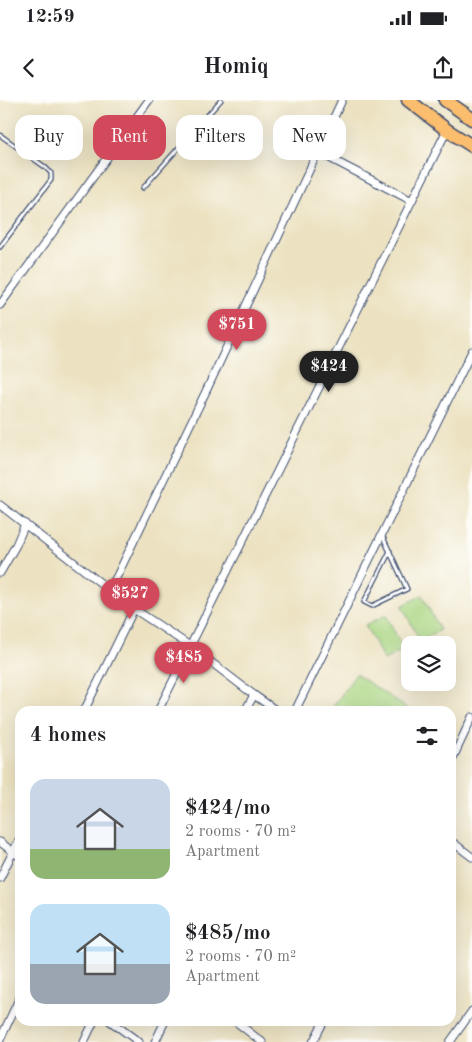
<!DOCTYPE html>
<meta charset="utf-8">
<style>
body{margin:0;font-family:"Old Standard TT",serif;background:#f2f2f2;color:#202124;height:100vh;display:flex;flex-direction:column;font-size:19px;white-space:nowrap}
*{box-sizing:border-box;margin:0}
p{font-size:16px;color:#757577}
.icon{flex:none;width:28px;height:28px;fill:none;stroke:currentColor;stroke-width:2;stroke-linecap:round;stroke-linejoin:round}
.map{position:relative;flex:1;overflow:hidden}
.panel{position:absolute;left:15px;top:606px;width:441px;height:320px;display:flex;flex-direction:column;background:#fff;border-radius:15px;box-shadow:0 5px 20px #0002}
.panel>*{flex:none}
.banner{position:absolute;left:15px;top:15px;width:442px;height:45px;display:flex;gap:10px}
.fabs{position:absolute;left:401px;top:536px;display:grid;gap:10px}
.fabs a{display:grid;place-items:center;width:55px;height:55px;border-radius:10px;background:#fff;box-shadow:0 5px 20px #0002;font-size:25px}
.price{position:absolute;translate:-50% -42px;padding:0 11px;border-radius:18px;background:#d1495b;color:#fff;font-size:16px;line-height:32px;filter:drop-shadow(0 1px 2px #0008)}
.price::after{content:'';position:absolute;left:50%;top:30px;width:15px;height:11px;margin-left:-8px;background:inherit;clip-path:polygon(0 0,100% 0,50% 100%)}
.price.selected{background:#222;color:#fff}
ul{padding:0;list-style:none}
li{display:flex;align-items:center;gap:15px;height:125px;padding:0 15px}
li span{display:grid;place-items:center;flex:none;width:140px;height:100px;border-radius:15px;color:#555}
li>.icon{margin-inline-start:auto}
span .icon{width:60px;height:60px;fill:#fffc;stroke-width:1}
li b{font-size:21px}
h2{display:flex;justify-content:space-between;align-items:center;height:60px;padding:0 15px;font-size:21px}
.pill{padding:0 18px;border-radius:15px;background:#fff;box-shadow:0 5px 20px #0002;font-size:18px;line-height:45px}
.pill.selected{background:#d1495b;color:#fff}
.status{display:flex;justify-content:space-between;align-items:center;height:35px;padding:0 25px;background:#fff;direction:ltr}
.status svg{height:14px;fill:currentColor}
header{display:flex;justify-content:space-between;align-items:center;height:65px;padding:0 15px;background:#fff;font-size:22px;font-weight:600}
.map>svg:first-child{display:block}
.green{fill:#a9d581;stroke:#628270}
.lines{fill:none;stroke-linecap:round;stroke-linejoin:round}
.lane-casing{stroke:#3a4a6d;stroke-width:5.5}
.street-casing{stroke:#3a4a6d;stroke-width:9}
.highway-casing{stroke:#3a4a6d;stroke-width:15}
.lane{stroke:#fff;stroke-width:3}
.street{stroke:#fff;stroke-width:7}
.highway{stroke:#fbbd6e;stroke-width:12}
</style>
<div class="status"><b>12:59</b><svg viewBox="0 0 49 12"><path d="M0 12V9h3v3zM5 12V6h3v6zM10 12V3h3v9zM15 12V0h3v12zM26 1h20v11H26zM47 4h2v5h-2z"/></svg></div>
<header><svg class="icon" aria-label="back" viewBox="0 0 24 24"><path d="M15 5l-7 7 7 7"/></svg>Homiq<svg class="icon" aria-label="share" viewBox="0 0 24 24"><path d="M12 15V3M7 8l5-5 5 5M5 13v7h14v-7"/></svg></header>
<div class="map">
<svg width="472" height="942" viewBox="0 0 472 942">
<rect width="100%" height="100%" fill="#fdfcf7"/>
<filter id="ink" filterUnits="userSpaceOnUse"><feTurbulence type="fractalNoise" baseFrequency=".02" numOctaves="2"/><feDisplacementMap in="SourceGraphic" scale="10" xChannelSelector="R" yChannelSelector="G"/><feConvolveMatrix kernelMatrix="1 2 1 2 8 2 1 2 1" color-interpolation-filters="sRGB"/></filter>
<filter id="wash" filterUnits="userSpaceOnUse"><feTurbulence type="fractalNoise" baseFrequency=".0096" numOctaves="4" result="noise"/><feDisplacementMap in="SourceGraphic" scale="20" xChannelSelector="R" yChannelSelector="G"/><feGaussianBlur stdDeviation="1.12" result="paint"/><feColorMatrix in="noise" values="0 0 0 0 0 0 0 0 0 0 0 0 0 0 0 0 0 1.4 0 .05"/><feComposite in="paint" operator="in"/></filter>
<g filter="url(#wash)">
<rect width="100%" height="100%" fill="#ece2c1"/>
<g class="green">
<path d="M422,495L440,530L420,541L402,506Z"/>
<path d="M386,515L404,550L384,560L365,525Z"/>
<path d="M356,574L411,611H330Z"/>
</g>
</g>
<g filter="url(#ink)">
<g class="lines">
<defs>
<g id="lane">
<path d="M0,35L45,67L51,73V80L0,147"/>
<path d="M143,88L221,0"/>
<path d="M382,435L407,489L372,506L364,502L390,451"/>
</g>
<g id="street">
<path d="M318,52L412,101"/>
<path d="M0,205L149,0"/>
<path d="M0,405L134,509L190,546L254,595L277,611"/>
<path d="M0,473L16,445L25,424"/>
<path d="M109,489L117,476L208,287L342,0"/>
<path d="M84,611L134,509"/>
<path d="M158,611L447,30"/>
<path d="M245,611L254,595"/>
<path d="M295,611L472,251"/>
<path d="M451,662L472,617"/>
<path d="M451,741L472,757"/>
<path d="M0,742L20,757"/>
<path d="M0,778L20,738"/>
<path d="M110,921L139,942"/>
<path d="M235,921L262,942"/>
<path d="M0,940L20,897"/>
<path d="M84,942L94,921"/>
<path d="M155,942L165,921"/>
<path d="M313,942L324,921"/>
<path d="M450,942L472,911"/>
</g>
<g id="highway">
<path d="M408,0L447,30L472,46"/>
<path d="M445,0L472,19"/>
</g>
</defs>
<use href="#lane" class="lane-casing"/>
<use href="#street" class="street-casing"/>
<use href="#highway" class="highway-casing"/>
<use href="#lane" class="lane"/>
<use href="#street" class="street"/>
<use href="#highway" class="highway"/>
</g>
</g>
</svg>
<div class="fabs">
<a><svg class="icon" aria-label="layers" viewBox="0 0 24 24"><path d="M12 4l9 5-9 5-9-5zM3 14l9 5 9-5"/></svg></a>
</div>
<b class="price" style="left:237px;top:251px">$751</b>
<b class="price selected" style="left:329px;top:293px">$424</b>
<b class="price" style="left:130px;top:520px">$527</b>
<b class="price" style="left:184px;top:584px">$485</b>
<div class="banner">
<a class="pill">Buy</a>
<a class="pill selected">Rent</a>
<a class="pill">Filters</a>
<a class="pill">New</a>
</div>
<section class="panel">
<h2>4 homes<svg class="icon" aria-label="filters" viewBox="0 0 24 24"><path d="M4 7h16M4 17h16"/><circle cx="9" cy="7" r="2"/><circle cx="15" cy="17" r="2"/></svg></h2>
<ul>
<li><span style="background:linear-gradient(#c9d6e8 70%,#8fb573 0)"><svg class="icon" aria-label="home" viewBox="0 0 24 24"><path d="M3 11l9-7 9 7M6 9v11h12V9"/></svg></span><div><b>$424/mo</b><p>2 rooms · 70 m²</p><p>Apartment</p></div></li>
<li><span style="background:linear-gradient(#bfe0f5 60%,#9aa5b1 0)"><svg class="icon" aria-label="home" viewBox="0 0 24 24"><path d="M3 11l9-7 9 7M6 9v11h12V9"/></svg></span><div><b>$485/mo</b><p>2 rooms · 70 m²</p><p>Apartment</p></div></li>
</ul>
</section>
</div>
